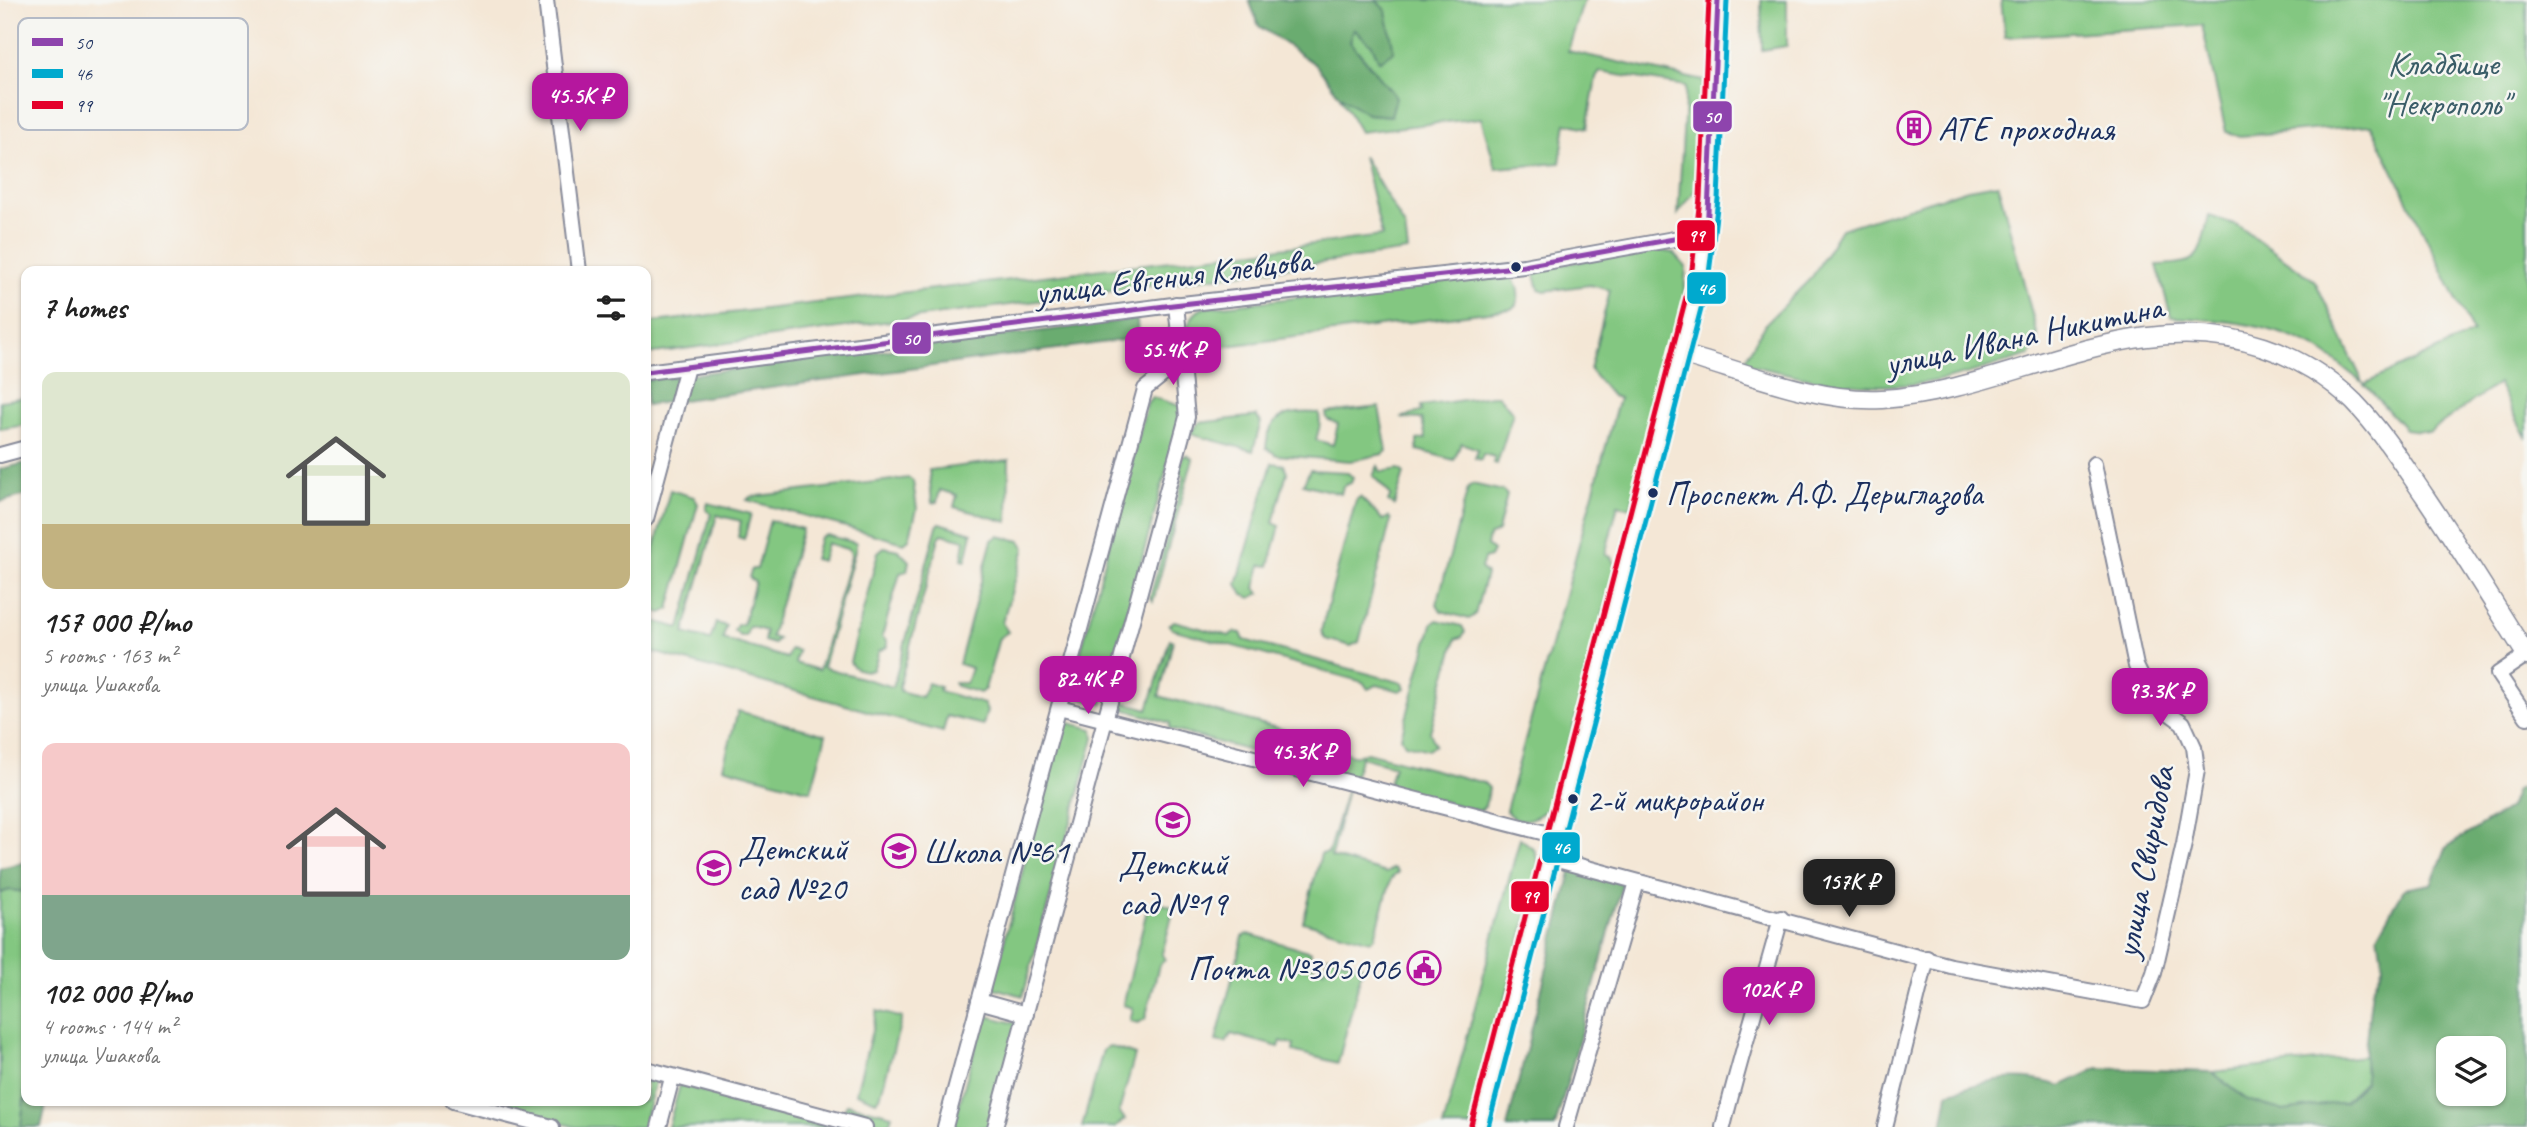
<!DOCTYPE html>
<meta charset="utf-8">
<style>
body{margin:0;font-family:Caveat,sans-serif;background:#f2f2f2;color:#222;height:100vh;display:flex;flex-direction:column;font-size:26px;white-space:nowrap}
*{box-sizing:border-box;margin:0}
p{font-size:23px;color:#767676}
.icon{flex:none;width:38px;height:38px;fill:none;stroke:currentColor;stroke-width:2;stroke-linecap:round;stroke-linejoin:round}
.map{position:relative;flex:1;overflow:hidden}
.sheet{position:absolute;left:21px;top:266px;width:630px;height:840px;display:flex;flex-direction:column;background:#fff;border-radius:14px;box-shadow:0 2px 5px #0004}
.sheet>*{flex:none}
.controls{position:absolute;left:2436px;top:1036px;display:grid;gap:14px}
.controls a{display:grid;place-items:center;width:70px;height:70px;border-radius:14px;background:#fff;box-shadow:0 2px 5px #0004;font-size:35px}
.price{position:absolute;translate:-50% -60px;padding:0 16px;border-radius:14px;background:#b5179e;color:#fff;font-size:23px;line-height:46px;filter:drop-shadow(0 2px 4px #0008)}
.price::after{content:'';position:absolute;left:50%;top:42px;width:21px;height:16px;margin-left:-10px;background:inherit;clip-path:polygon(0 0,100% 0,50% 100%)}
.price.on{background:#222;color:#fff}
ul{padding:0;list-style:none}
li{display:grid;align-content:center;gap:14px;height:371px;padding:0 21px}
li span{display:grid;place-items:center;height:217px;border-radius:14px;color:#555}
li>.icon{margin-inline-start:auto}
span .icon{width:126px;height:126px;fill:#fffc;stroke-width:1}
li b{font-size:30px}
h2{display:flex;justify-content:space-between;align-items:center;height:84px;padding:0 21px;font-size:30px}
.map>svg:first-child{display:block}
.green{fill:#83c781;stroke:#4f7b70;stroke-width:2}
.forest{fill:#6aac6f;stroke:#426e66;stroke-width:2;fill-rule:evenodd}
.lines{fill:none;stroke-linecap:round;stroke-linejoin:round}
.minor-casing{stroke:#888b9a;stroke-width:18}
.major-casing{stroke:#888b9a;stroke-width:21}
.minor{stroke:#fff;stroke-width:14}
.major{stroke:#fff;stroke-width:18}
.bus-1-casing{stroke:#f6f6f2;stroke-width:10}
.bus-2-casing{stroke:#f6f6f2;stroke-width:10}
.bus-3-casing{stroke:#f6f6f2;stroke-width:10}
.bus-1{stroke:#8e44ad;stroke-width:5}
.bus-2{stroke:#00a9ce;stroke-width:5}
.bus-3{stroke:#e4002b;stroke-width:5}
.bus-dot{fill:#1b2f5e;stroke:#f6f6f2;stroke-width:2.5}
.labels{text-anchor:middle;stroke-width:5;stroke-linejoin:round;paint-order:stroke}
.bus-label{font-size:33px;fill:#1b2f5e;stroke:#f6f6f2;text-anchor:start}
.park-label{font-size:35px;fill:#3a5d68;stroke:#f6f6f2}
.poi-label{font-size:35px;fill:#1b2f5e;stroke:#f6f6f2;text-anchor:start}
.street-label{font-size:35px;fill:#1b2f5e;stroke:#f6f6f2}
.key{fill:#f6f6f2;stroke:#b4bac6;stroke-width:2}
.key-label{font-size:19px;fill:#1b2f5e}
.line-badge{stroke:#f6f6f2;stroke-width:2.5}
.badge-label{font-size:19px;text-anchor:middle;font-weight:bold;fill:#fff}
</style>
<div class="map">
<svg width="2527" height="1127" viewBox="0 0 2527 1127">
<rect width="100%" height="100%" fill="#f6f6f2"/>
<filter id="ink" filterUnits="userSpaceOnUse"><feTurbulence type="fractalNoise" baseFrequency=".0143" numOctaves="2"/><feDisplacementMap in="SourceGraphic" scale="14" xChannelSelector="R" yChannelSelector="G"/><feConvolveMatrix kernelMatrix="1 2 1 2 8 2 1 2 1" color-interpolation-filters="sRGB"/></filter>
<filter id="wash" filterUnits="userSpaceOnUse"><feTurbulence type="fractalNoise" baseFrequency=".00686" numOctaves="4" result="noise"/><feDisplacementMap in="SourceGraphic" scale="28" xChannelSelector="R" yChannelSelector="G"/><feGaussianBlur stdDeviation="1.57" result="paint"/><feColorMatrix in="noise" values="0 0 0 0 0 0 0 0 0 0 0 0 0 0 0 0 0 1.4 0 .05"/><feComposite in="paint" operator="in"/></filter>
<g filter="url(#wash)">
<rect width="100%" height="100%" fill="#f4e7d6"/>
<g class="green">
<path d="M1376,0H1584L1568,51L1704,81L1698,187L1678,214L1686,86L1600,72L1596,78L1587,128L1566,123L1560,163L1496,168L1481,118L1360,132L1339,95L1367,114L1391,116L1379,76L1350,42L1354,29L1372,45L1386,11Z"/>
<path d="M1761,0H1787V46L1762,50Z"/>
<path d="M2001,0H2527V439L2498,383L2429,432L2405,429L2364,384L2473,333L2371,125L2240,136L2226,132L2202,25L2005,37Z"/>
<path d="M1363,156L1405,227L1408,251L646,354V323L1382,236Z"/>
<path d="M1998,184L2038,337L2030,355C2001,363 1971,374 1941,380C1874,394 1808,380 1743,363L1765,324L1812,277L1841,229L1968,189Z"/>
<path d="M2209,216L2237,225L2315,281L2363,382C2348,373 2335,359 2319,350C2271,323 2224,320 2171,317L2157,265C2203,263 2198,258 2209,216Z"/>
<path d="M1653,249L1674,253L1686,267L1683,308L1631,508L1618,505L1605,555L1611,557L1616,566L1554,801C1544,816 1518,830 1506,810L1619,398L1612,396L1590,370L1610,290L1590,285L1545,291L1539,289L1535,275L1542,268Z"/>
<path d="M1508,274C1518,282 1520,294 1517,305L1511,309L1196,350L1188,346C1182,333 1190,314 1203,308Z"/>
<path d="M1498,395L1513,413L1497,464L1493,463L1495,457L1483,454L1481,460L1475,458L1478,449L1461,443L1454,460L1417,450V440L1426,439L1422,419L1401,418L1422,411L1421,406Z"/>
<path d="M26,397V425L0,429V401Z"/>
<path d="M1152,397L1180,406L1182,413L1102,704L1073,696L1071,688L1147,403Z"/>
<path d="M1379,407L1387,451L1383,454L1350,461L1277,455L1266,448C1269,414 1287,411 1319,413L1320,425L1316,440L1333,445L1338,424L1327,419L1326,413Z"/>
<path d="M1256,416L1261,422L1253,451L1190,434L1199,423Z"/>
<path d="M1187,455L1193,459L1153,601L1150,597L1184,476L1179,472L1183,456Z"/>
<path d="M1009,460L1008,522L954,507L957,495L940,490L937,502L932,503L929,470Z"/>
<path d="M1272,463L1284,465L1287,472L1273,523L1280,526L1269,566L1261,565L1255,588L1260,593L1251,598L1243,595L1237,584Z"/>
<path d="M1378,466L1381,472L1399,469L1404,473L1394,506L1388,502L1391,495L1373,476Z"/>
<path d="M1310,470L1347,472L1353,478L1351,483L1343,486L1341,494L1303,484Z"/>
<path d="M909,478L913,481L917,509L909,539L904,543L747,500L750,497Z"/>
<path d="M1472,484L1503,491L1507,495L1498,531L1489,536L1487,546L1493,551L1490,557L1484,559L1481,568L1486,574L1475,615L1469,619L1441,611L1437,604L1468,488Z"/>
<path d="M670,490L694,497L698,504L669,609L662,613L646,609V581Z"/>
<path d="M1360,497L1383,520L1389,517L1391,520L1359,642L1351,646L1325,639L1321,631L1356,500Z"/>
<path d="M708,503L751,514L744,539L738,537L741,521L717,515L684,633L710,640L716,623L726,626L723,639L787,658L790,649L798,651L795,663L819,670L851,556L850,550L827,543L822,561L814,559L820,537L827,535L856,543V547L823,667L893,687L937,526L940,523L972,533L966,560L962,559L965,540L942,534L939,538L899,686L900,691L921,697L928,683L940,687L939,691L984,704L987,711L983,725L947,716L943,732L646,650V619L680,628L711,514L706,510Z"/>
<path d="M770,520L802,529L771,637L778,639L774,644L764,641L766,631L749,626L746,636H740L734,631L737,625L743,624L755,582L749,577L752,569H757Z"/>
<path d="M998,536L1020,541L1025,548L1002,623L1008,632L999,638L985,689L980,693L956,686L954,683H966L971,668L959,664L992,540Z"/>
<path d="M884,547L898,550L909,561L907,571L900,573L882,637L887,641V647L879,651L873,670C866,672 853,670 850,662L878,552Z"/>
<path d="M1437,620L1462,626L1465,632L1462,637L1456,639L1430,732L1435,745L1428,750L1405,744L1401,737L1432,624Z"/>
<path d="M1174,621L1229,636L1234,632L1241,633L1244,640L1403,683L1405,688L1400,691L1377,685L1368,689L1363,682L1172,629L1169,625Z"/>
<path d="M1170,639L1173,641L1159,696L1288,731L1291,735L1284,760L1169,729L1170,723L1117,707L1115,700L1148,709Z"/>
<path d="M738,711L826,735L811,791L723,767Z"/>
<path d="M1065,722L1093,729L1094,738L1023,996L994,988V979L1060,729Z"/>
<path d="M1303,736L1316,738L1321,746L1356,756L1367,752L1484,783L1489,788L1485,806L1480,811L1388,787L1394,766L1361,757L1354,777L1293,762Z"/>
<path d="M1347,789L1331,857L1386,873L1393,868L1398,872L1391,879L1375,937L1370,941L1303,922L1321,854L1328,853Z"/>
<path d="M1520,838L1534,849L1540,867L1472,1127H1443Z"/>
<path d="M10,890L26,892V1080L21,1127H0V893Z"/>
<path d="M1156,902L1170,906L1173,912L1162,954L1165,960L1159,965L1145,1019L1138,1023L1130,1021L1133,1008L1123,1005L1148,906Z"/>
<path d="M1248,934L1311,952L1308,965L1324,970L1328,956L1363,966L1338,1063L1293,1051L1294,1045L1281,1041L1279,1047L1231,1034L1226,1043L1216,1041L1243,937Z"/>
<path d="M877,1011L902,1018L880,1097L876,1101L856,1093Z"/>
<path d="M987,1016L1015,1023L1017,1027L991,1127H953L982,1023Z"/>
<path d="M1109,1046L1135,1055L1119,1112L1125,1119L1115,1127H1082L1103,1050Z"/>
<path d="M2364,1056L2365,1083L2344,1102L2284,1111L2247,1100L2212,1072Z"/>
<path d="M646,1076L656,1079L643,1127H576L508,1109L511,1101H646Z"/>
<path d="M680,1085L834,1127H668Z"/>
<path d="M847,1104L892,1115L889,1125L843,1113Z"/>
</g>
<g class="forest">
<path d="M1249,0H1376L1386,11L1394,51L1379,61L1372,45L1354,29L1350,42L1396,97L1391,116L1367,114L1339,95L1316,65L1259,26Z"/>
<path d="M1137,319L1138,338L646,405V380Z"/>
<path d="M26,463V495L0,502V469Z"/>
<path d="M2527,785V1127H1942L1948,1093C1991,1079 2017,1072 2061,1086L2098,1068L2212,1072L2247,1100L2284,1111L2344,1102L2365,1082L2364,1056L2372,990L2383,965L2378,936L2404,889L2431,884L2447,847L2509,808L2516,790ZM2448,1048H2494V1094H2448Z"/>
<path d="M26,862V892L10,890L0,893V868Z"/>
<path d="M1572,868L1623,882L1555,1127H1507Z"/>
<path d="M26,1080V1101H47L41,1127H21Z"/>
</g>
</g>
<g filter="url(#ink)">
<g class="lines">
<defs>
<g id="minor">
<path d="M546,0L579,271"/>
<path d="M646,372L1173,305L1524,266L1707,233"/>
<path d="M0,455L26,448"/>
<path d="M646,519L687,367"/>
<path d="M2526,655L2498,674L2527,717"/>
<path d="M1059,708L1557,836"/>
<path d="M1550,858L1951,966L2143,1001L2154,973L2184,844L2197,770L2194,747L2183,723L2153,701L2136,666L2094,464"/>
<path d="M979,1001L1026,1014"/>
<path d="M646,1069L865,1127"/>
<path d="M453,1101L552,1127"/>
<path d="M659,1127L672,1078"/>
<path d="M945,1127L1145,389L1181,360"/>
<path d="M995,1127L1187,417L1176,304"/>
<path d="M1566,1127L1637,882"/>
<path d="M1723,1127C1740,1057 1762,988 1781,918"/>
<path d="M1885,1127L1927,958"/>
</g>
<g id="major">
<path d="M1681,354C1742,371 1818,403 1882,399C2013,391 2132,302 2264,347C2297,358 2330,378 2354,402C2381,430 2402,463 2424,495C2460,548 2493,602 2527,656"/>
<path d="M1479,1127L1700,280L1709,199L1718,0"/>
</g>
</defs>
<use href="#minor" class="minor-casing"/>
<use href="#major" class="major-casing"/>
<use href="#minor" class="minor"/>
<use href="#major" class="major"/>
<defs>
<g id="bus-1">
<path d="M1707,233L1718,0"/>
<path d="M646,372L1173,305L1524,266L1707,233"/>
</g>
<path id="bus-2" d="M1488,1127L1708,282L1718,199L1727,0"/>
<path id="bus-3" d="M1471,1125L1691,278L1700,198L1709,0"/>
</defs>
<use href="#bus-1" class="bus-1-casing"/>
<use href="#bus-2" class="bus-2-casing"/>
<use href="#bus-3" class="bus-3-casing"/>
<use href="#bus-1" class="bus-1"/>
<use href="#bus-2" class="bus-2"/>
<use href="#bus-3" class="bus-3"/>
</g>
</g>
<defs>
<symbol id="building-ring" viewBox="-11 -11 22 22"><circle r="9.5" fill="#f6f6f2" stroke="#b5179e" stroke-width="1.5"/><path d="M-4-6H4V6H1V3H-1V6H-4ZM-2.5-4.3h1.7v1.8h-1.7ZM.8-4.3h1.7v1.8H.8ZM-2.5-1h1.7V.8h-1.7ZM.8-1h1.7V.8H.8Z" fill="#b5179e"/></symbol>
<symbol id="school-ring" viewBox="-11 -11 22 22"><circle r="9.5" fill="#f6f6f2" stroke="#b5179e" stroke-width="1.5"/><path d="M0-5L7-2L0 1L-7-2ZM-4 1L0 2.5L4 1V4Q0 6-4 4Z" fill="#b5179e"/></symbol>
<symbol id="civic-ring" viewBox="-11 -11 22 22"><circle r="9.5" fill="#f6f6f2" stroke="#b5179e" stroke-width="1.5"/><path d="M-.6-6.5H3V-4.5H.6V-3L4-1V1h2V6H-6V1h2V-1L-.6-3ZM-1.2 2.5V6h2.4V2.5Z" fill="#b5179e"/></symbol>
</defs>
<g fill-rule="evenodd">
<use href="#building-ring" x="1895" y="109" width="38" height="38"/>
<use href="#school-ring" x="1154" y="801" width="38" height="38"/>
<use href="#school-ring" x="880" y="832" width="38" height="38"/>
<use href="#school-ring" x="695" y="849" width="38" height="38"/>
<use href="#civic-ring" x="1405" y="949" width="38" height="38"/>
</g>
<g class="bus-dot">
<circle cx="1516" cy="267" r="6"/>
<circle cx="1653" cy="493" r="6"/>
<circle cx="1573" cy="799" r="6"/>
</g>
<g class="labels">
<g class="bus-label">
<text x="1666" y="505">Проспект А.Ф. Дериглазова</text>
<text x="1586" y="811">2-й микрорайон</text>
</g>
<g class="park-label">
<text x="2443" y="75">Кладбище<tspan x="2443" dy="40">"Некрополь"</tspan></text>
</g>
<g class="poi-label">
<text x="1938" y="140">АТЕ проходная</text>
<text x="738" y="860">Детский<tspan x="738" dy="40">сад №20</tspan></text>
<text x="923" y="863">Школа №61</text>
<text x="1173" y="875" text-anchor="middle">Детский<tspan x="1173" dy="40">сад №19</tspan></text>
<text x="1400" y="980" text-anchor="end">Почта №305006</text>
</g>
<g class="street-label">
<text transform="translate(1173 276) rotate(-7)" y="12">улица Евгения Клевцова</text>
<text transform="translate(2024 335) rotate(-12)" y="12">улица Ивана Никитина</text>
<text transform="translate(2144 862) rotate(-79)" y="12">улица Свиридова</text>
</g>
</g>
<rect x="18" y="18" width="230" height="112" rx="10" class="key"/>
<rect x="32" y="38" width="31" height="8" fill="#8e44ad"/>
<rect x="32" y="69" width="31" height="9" fill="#00a9ce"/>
<rect x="32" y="101" width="31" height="8" fill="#e4002b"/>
<g class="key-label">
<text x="75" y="49">50</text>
<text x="75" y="80">46</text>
<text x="75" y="112">99</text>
</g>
<g class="line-badge">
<rect x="1692" y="100" width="41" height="33" rx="7" fill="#8e44ad"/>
<rect x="1676" y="219" width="40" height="33" rx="7" fill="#e4002b"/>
<rect x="1686" y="271" width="41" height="34" rx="7" fill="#00a9ce"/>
<rect x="891" y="321" width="41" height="34" rx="7" fill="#8e44ad"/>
<rect x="1541" y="831" width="40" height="33" rx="7" fill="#00a9ce"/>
<rect x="1510" y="880" width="40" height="33" rx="7" fill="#e4002b"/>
</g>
<g class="badge-label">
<text x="1712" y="123">50</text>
<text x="1696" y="242">99</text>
<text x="1706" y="295">46</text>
<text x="911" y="345">50</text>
<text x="1561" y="854">46</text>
<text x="1530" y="903">99</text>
</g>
</svg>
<div class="controls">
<a><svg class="icon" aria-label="layers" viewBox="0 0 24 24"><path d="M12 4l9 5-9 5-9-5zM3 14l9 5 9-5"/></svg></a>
</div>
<b class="price" style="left:580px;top:133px">45.5K ₽</b>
<b class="price" style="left:1173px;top:387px">55.4K ₽</b>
<b class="price" style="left:1088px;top:716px">82.4K ₽</b>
<b class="price" style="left:2160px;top:728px">93.3K ₽</b>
<b class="price" style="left:1303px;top:789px">45.3K ₽</b>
<b class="price on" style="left:1849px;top:919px">157K ₽</b>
<b class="price" style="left:1769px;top:1027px">102K ₽</b>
<section class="sheet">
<h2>7 homes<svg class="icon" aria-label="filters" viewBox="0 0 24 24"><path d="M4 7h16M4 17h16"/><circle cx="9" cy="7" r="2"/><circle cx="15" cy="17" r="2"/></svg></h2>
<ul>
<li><span style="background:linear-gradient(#dfe7d0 70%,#c2b280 0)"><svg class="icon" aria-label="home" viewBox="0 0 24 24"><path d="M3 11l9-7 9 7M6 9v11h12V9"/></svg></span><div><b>157 000 ₽/mo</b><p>5 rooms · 163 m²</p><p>улица Ушакова</p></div></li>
<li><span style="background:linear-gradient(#f6c9c9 70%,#7fa58c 0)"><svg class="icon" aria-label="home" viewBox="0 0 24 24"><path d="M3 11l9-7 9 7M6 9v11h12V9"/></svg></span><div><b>102 000 ₽/mo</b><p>4 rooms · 144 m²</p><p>улица Ушакова</p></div></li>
</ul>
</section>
</div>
